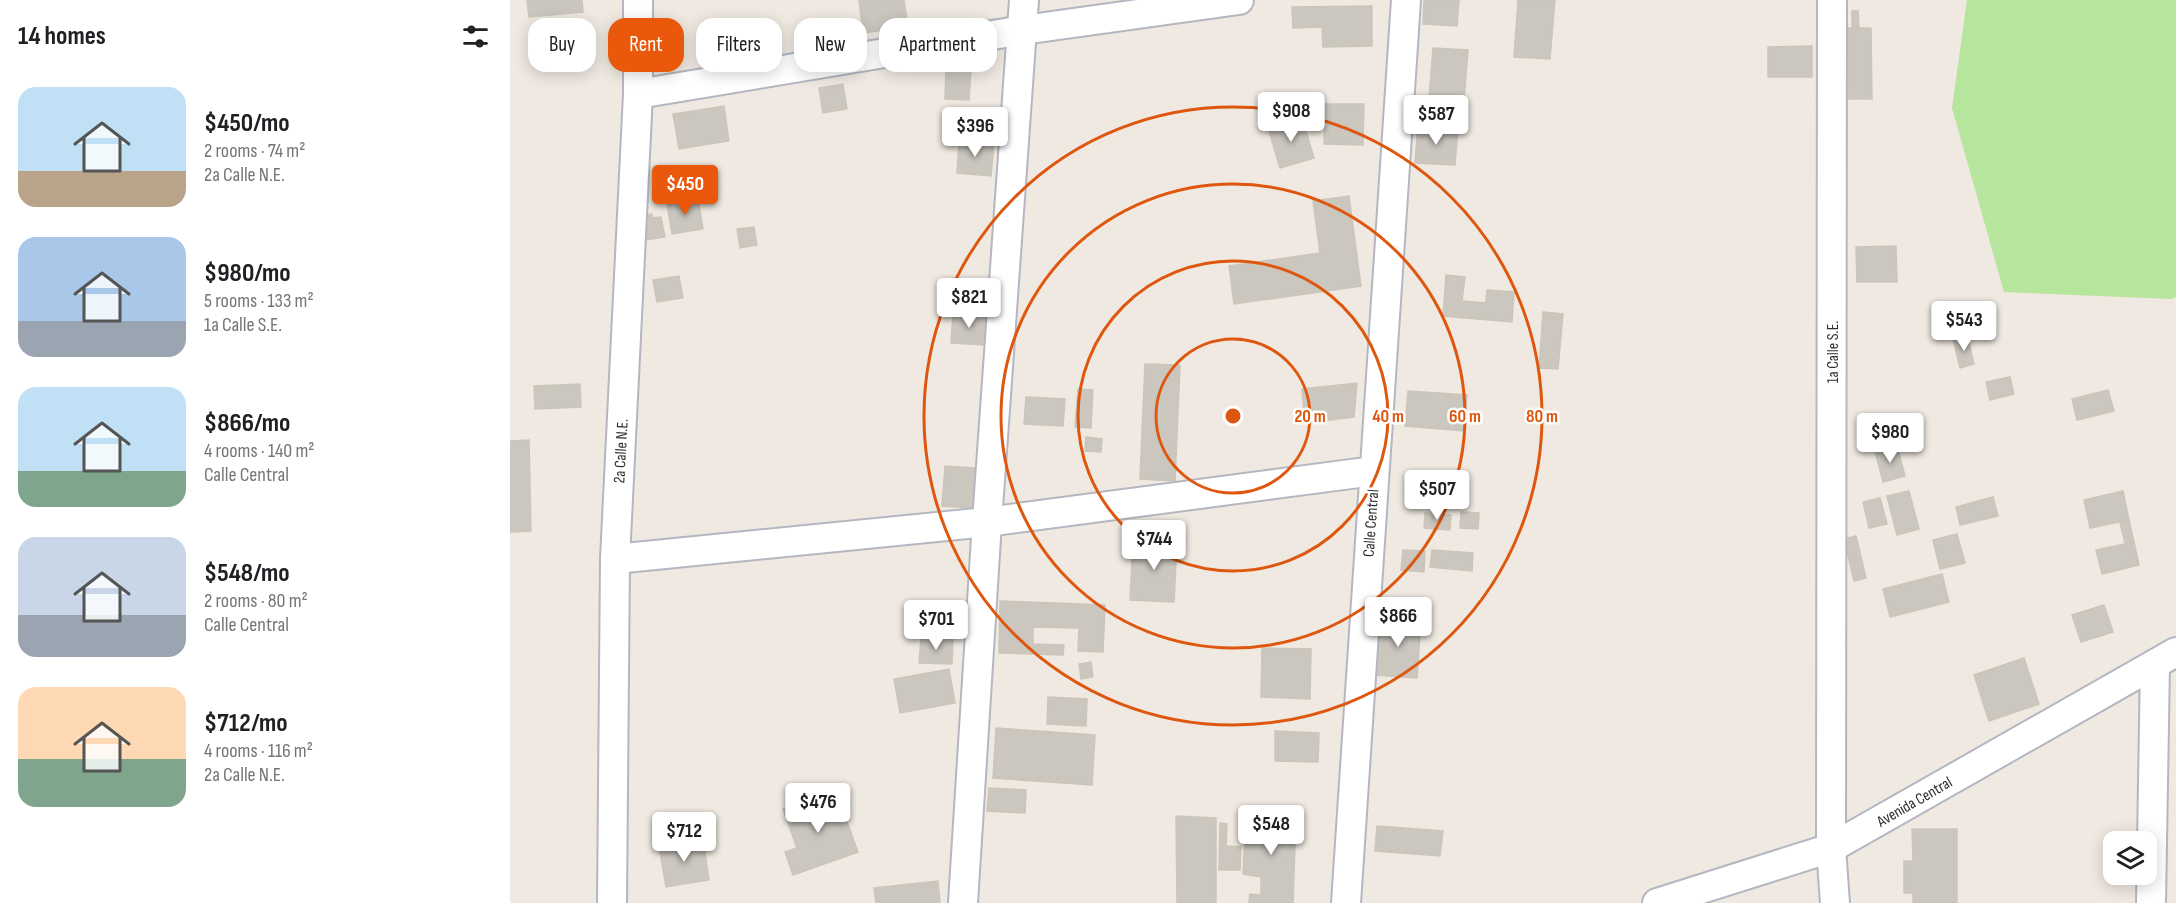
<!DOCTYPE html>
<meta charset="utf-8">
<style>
body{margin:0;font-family:"Sofia Sans Condensed",sans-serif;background:#f2f2f2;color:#202124;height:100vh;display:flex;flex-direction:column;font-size:22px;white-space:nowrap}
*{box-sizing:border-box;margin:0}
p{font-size:20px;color:#757577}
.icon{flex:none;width:33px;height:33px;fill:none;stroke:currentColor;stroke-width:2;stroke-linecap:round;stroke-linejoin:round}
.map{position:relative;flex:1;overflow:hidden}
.panel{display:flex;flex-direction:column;background:#fff;width:510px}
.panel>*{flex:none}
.guide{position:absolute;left:18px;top:18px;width:570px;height:54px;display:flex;gap:12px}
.buttons{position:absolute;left:1593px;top:831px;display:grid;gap:12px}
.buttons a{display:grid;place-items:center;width:54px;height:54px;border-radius:12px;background:#fff;box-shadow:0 3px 15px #0003;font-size:30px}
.price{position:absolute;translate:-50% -51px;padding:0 14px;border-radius:6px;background:#fff;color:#222;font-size:20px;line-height:39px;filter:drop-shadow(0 2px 3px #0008)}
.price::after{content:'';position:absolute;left:50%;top:36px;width:18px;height:14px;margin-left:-9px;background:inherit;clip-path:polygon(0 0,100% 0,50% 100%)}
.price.selected{background:#ea580c;color:#fff}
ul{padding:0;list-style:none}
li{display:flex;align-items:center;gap:18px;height:150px;padding:0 18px}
li span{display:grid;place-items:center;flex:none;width:168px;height:120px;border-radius:18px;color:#555}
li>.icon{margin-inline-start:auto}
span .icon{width:72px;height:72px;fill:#fffc;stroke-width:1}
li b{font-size:26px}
h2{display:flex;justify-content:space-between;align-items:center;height:72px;padding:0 18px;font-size:26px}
.pill{padding:0 21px;border-radius:18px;background:#fff;box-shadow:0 3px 15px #0003;font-size:21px;line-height:54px}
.pill.selected{background:#ea580c;color:#fff}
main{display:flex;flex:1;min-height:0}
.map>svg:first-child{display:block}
.green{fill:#b6e59e}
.building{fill:#cbc7bf;stroke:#cbc5ba;stroke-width:1.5}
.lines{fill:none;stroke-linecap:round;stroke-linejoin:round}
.minor-casing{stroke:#b4b7c1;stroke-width:32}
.minor{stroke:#fff;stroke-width:28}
.ring{fill:none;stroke:#df570e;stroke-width:3}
.labels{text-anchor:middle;stroke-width:5;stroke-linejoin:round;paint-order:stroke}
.street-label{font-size:16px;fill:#2e2e2e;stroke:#fff}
.centre{fill:#df570e;stroke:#fff;stroke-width:3}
.ring-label{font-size:18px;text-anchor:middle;font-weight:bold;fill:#df570e;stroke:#fff;stroke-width:5;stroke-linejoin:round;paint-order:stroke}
</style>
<main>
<section class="panel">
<h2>14 homes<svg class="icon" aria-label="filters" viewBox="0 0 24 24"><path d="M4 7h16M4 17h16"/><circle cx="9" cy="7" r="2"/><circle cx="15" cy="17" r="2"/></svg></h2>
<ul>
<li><span style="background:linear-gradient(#bfe0f5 70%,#b9a48a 0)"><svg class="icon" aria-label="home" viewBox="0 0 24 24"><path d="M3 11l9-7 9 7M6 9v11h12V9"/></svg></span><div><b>$450/mo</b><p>2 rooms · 74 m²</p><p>2a Calle N.E.</p></div></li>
<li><span style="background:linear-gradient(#a9c7e8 70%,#9aa5b1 0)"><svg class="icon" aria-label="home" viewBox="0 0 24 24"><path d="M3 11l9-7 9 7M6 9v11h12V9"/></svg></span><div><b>$980/mo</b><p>5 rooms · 133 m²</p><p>1a Calle S.E.</p></div></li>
<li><span style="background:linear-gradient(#bfe0f5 70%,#7fa58c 0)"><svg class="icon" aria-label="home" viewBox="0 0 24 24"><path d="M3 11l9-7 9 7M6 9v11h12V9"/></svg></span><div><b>$866/mo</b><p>4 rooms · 140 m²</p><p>Calle Central</p></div></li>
<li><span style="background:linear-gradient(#c9d6e8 65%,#9aa5b1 0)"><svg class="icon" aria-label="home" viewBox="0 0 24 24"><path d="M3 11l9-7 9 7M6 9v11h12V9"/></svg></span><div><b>$548/mo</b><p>2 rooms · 80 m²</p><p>Calle Central</p></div></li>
<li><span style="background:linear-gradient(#ffd9b3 60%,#7fa58c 0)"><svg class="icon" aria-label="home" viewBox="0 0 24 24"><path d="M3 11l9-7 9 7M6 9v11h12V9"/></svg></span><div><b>$712/mo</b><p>4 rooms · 116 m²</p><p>2a Calle N.E.</p></div></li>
</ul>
</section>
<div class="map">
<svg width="1666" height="903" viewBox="0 0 1666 903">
<rect width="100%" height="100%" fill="#efe9e1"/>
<path class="green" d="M1457,0H1666V297L1661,299L1494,292L1442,108Z"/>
<g class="building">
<path d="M17,0H72L73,12L19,17Z"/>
<path d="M349,0H394L398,27L353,33Z"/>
<path d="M914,0H949L947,26L913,24Z"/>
<path d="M1008,0H1045L1040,59L1004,57Z"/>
<path d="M862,6V46L813,47L812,27L783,28L782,7Z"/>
<path d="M1342,11H1348L1349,28H1361L1362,99H1339L1338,28H1342Z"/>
<path d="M233,29L237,53L198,59L194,35Z"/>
<path d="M1302,46V77H1258V47Z"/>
<path d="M923,48L958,50L953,114L918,111Z"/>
<path d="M436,69L461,70L459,100L435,99Z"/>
<path d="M333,84L337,109L313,113L309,88Z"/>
<path d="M815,104H854L853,145L814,144Z"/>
<path d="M214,106L219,141L169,149L163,114Z"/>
<path d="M792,118L804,158L770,168L758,128Z"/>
<path d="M908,127L948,129L945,165L905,163Z"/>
<path d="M449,140L484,143L481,176L447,173Z"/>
<path d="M839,196L851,286L724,304L719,266L810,253L803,201Z"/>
<path d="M188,199L193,229L162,234L157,204Z"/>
<path d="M142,214V218L151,217L155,237L130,241L126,216Z"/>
<path d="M244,227L247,245L230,248L227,229Z"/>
<path d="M1386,246L1387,282H1347L1346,247Z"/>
<path d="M936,275L955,277L952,301L976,303L977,290L1004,292L1002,322L933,316Z"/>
<path d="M169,276L173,298L147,302L143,280Z"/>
<path d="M443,312L477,315L475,345L441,343Z"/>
<path d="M1033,312L1053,314L1048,369L1029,368Z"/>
<path d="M1457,335L1464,364L1450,368L1443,339Z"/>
<path d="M635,364L670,365L665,481L630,479Z"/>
<path d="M1500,377L1504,394L1480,400L1476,382Z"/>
<path d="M847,383L844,417L795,423L792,389Z"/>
<path d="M70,384L71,407L25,409L24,386Z"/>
<path d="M568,389L583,390L581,428L565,427Z"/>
<path d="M1598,390L1604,411L1567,420L1562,399Z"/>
<path d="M898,391L957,395L954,431L895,426Z"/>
<path d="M516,397L555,399L553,426L514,424Z"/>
<path d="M576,437L592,439L591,452L575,451Z"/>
<path d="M19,440L21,531L0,532V441Z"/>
<path d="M1387,446L1395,476L1373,482L1365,451Z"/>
<path d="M435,466L465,468L462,508L432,506Z"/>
<path d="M1399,491L1409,529L1387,535L1377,496Z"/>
<path d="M1613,491L1619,520L1580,528L1574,500Z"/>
<path d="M1483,497L1488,516L1450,525L1446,507Z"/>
<path d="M1370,498L1377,524L1359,528L1353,502Z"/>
<path d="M951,512L969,513L968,529L950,528Z"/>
<path d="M915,513L941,515L940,530L914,528Z"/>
<path d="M1619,520L1624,542L1615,543L1610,522Z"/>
<path d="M1447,534L1455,563L1430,569L1423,540Z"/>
<path d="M1346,536L1356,578L1344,581L1334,539Z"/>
<path d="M623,540L667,542L664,602L620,600Z"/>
<path d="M1624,542L1629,565L1592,574L1586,550Z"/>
<path d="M893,550L915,551L914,572L891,570Z"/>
<path d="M922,550L963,553L962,571L920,567Z"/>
<path d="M1432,574L1439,602L1380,617L1373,589Z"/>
<path d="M490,601L595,605L593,652L568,651L569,628L523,627V644L554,645L553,655L489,653Z"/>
<path d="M1594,605L1603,632L1571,642L1562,615Z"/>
<path d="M870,617L911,621L907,678L865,675Z"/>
<path d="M411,638L443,640L442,664L409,663Z"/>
<path d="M752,648L801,649L800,699L751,697Z"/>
<path d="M1514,658L1529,704L1479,721L1464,675Z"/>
<path d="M581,662L583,677L571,679L569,664Z"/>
<path d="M439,669L445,703L390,713L384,679Z"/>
<path d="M538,697L577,699L576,726L537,724Z"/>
<path d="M486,728L585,735L582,785L483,778Z"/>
<path d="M765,731L809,733L808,762L765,761Z"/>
<path d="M479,788L516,790L515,813L477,811Z"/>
<path d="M319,792L325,808L331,805L348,852L283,875L275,852L287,848L273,809Z"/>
<path d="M736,814H786L783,903H739L740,894L751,895V877L733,874Z"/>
<path d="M666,816L706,818V903H667Z"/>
<path d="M710,823L717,824L716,846L731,847L730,870H709Z"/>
<path d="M867,826L933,831L930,856L865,851Z"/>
<path d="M1402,829H1447V903H1403V893H1394V861H1403Z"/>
<path d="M193,839L199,880L156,887L149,846Z"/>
<path d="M428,881L430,903H366L364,888Z"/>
</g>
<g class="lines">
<defs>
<g id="minor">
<path d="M1322,0L1321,848L1325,903"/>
<path d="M128,94L513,30L729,0"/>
<path d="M105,559L477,522L864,471"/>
<path d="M102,903L105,559L128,94V0"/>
<path d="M453,903L477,522L514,0"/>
<path d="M836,903L896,0"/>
<path d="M1147,903L1321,848L1666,652"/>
<path d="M1641,903L1645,664"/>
</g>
</defs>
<use href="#minor" class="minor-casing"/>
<use href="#minor" class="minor"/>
</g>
<g class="ring">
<circle cx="723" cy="416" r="77"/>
<circle cx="723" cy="416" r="155"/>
<circle cx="723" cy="416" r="232"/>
<circle cx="723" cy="416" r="309"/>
</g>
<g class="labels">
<g class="street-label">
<text transform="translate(1322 352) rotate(-90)" y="6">1a Calle S.E.</text>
<text transform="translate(110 451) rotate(-87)" y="6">2a Calle N.E.</text>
<text transform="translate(860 523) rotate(-86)" y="6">Calle Central</text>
<text transform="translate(1404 801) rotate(-30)" y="6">Avenida Central</text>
</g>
</g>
<circle cx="723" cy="416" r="9" class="centre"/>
<g class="ring-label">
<text x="800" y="422">20 m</text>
<text x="878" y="422">40 m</text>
<text x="955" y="422">60 m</text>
<text x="1032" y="422">80 m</text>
</g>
</svg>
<div class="buttons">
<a><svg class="icon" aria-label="layers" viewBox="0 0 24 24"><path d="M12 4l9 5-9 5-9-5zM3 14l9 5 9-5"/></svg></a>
</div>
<b class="price" style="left:781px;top:143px">$908</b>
<b class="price" style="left:926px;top:146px">$587</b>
<b class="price" style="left:465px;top:158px">$396</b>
<b class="price selected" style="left:175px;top:216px">$450</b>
<b class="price" style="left:459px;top:329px">$821</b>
<b class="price" style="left:1454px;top:352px">$543</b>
<b class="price" style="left:1380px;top:464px">$980</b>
<b class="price" style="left:927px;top:521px">$507</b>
<b class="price" style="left:644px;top:571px">$744</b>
<b class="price" style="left:888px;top:648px">$866</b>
<b class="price" style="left:426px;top:651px">$701</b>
<b class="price" style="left:308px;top:834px">$476</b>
<b class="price" style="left:761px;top:856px">$548</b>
<b class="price" style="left:174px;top:863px">$712</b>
<div class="guide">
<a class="pill">Buy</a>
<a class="pill selected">Rent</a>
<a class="pill">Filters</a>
<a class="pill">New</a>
<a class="pill">Apartment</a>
</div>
</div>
</main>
